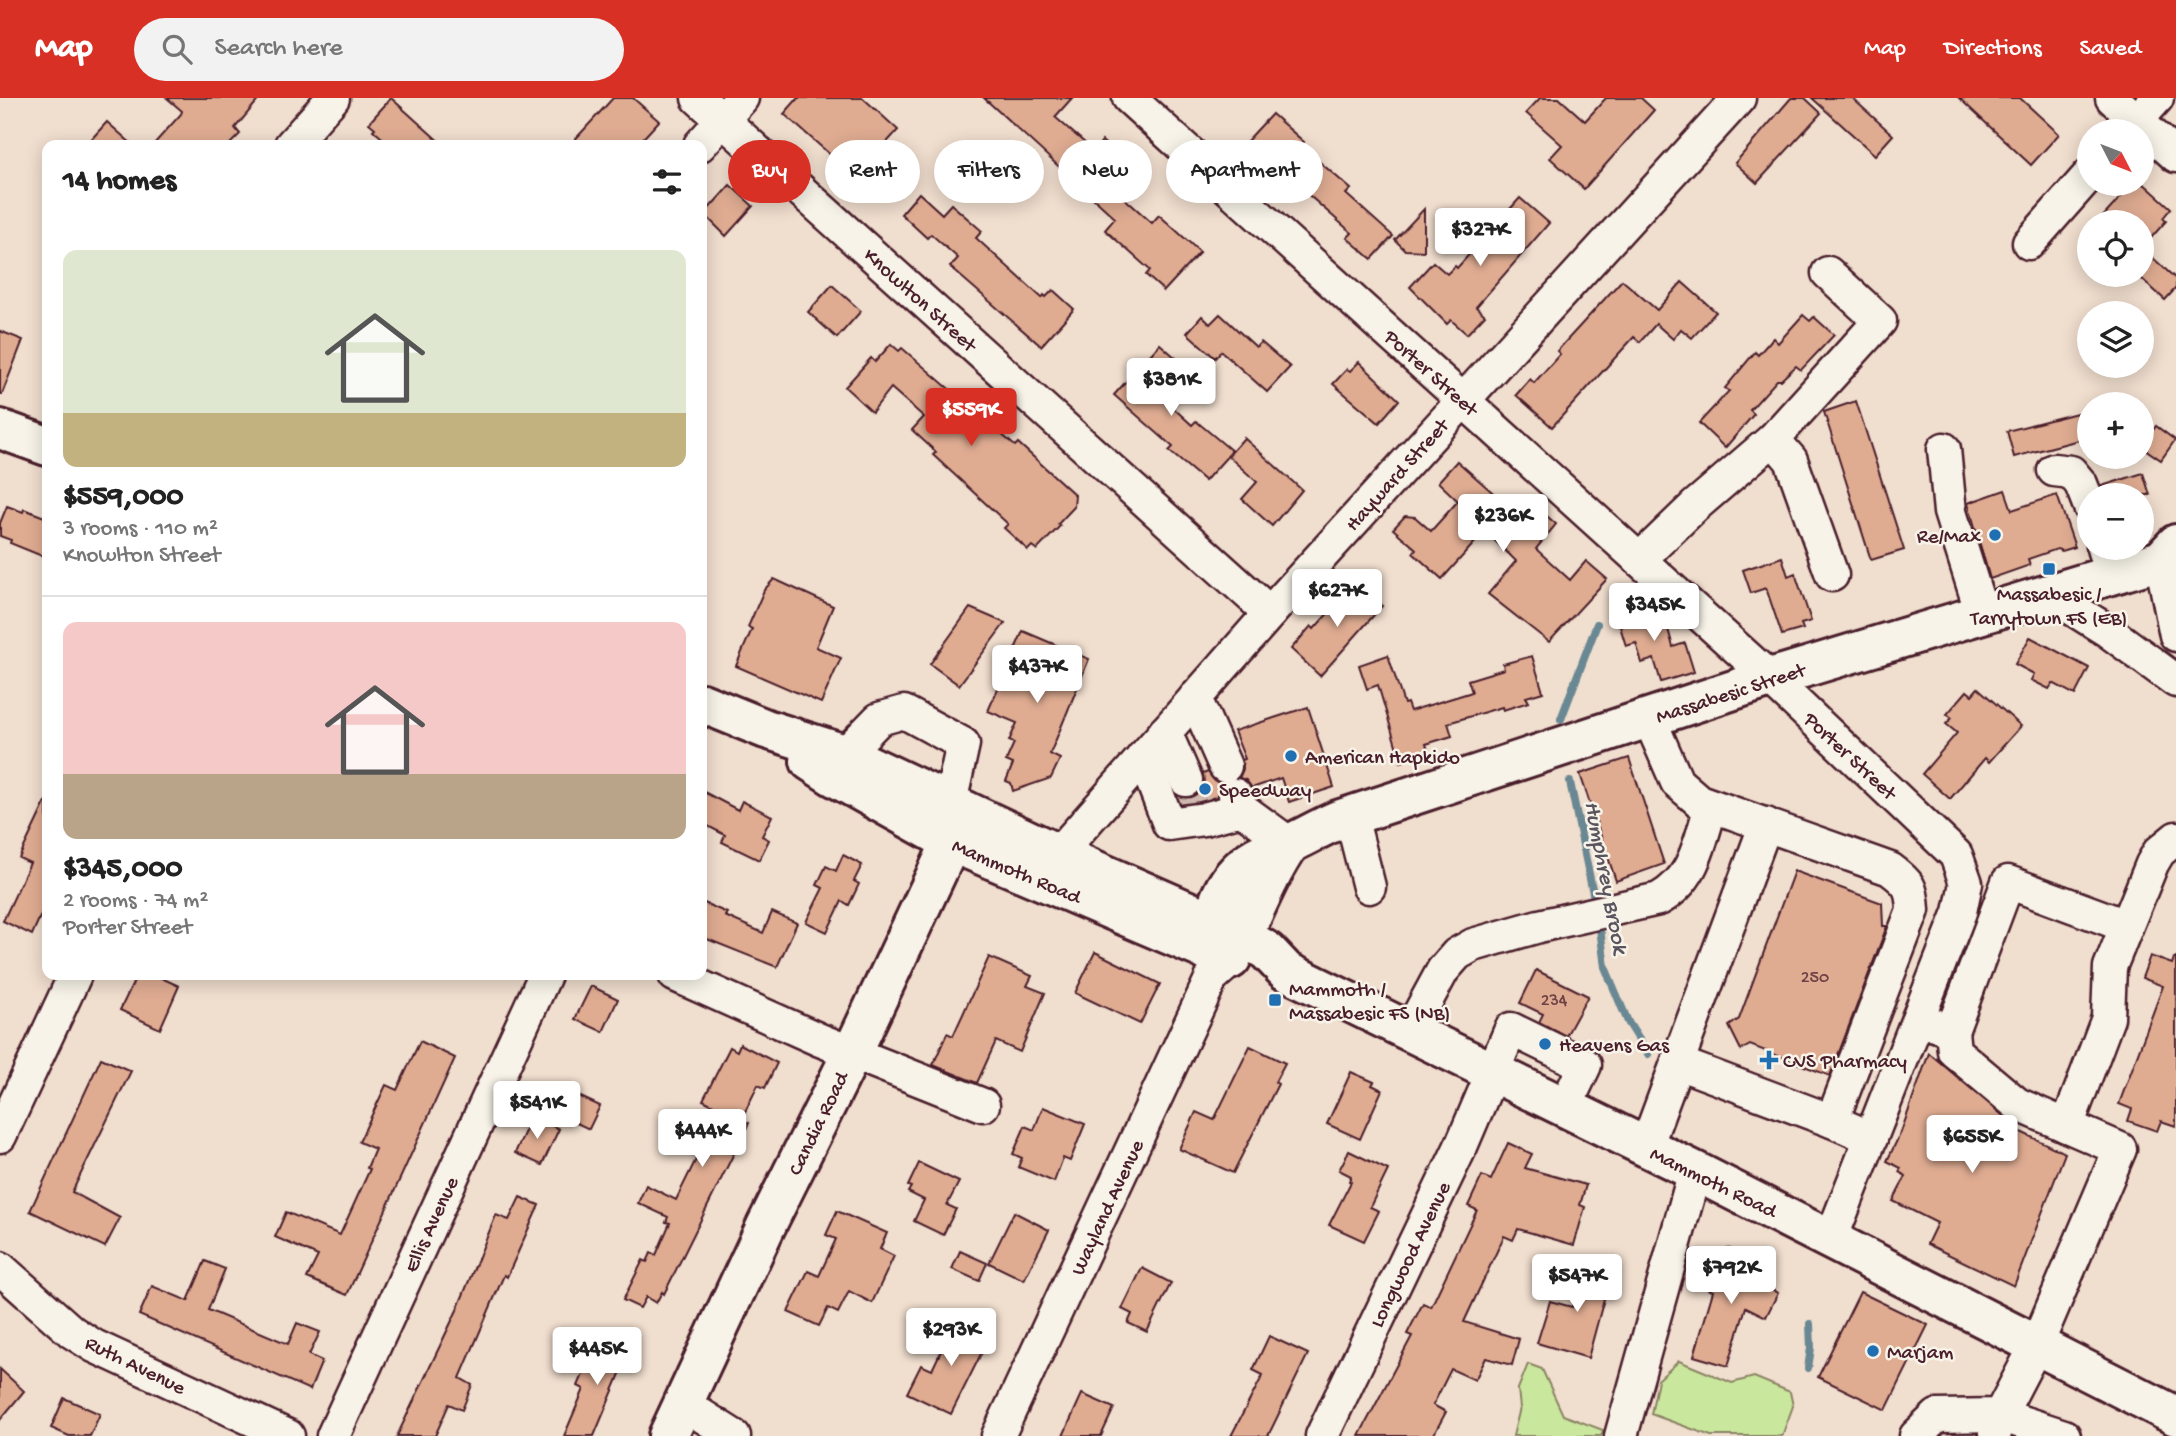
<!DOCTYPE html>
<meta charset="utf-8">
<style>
body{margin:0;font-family:"Gochi Hand",sans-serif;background:#f2f2f2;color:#222;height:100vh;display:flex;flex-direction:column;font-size:26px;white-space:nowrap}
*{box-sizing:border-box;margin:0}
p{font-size:23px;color:#767676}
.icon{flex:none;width:38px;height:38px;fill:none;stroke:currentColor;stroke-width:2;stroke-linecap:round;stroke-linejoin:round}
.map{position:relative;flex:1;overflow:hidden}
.drawer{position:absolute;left:42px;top:42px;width:665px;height:840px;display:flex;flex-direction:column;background:#fff;border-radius:14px;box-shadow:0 4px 18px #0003}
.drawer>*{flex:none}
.top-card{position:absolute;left:728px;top:42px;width:665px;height:63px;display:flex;gap:14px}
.needle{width:46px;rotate:132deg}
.buttons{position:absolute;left:2077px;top:21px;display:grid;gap:14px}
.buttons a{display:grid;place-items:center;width:77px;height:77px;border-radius:50%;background:#fff;box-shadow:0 4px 18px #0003;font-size:35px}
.price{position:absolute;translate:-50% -60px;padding:0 16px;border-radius:7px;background:#fff;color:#222;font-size:23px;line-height:46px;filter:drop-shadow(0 2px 4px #0008)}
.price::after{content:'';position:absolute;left:50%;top:42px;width:21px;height:16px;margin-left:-10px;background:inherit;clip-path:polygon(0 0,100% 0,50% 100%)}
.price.selected{background:#d93025;color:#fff}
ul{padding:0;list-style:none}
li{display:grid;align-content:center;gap:14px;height:371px;padding:0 21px}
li+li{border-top:2px solid #e0e0e0}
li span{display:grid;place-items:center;height:217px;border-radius:14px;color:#555}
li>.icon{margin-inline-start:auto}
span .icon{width:126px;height:126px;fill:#fffc;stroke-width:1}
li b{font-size:30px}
h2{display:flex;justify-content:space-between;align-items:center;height:84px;padding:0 21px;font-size:30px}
.pill{padding:0 24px;border-radius:32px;background:#fff;box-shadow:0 4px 18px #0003;font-size:24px;line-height:63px}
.pill.selected{background:#d93025;color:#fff}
header{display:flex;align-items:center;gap:42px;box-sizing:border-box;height:98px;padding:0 35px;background:#d93025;color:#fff}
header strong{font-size:33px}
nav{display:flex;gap:38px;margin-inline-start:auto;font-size:24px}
.search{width:490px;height:63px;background:#f2f2f2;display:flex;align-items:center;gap:18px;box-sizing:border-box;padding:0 24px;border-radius:38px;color:#767676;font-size:26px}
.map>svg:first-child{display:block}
.green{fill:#cae79e;stroke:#8a8364;stroke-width:2}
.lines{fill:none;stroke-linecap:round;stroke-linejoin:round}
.stream{stroke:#698893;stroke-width:8}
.building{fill:#dfac92;stroke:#4a1f2b;stroke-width:2}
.minor-tunnel{stroke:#cfb8ad;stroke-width:32;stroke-dasharray:32 16;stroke-linecap:butt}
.minor-casing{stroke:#4a1f2b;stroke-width:37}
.major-casing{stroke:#4a1f2b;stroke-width:44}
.minor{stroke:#f7f3e8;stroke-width:32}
.major{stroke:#f7f3e8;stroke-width:38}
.poi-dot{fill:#1f6fb2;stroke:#f7f3e8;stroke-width:2.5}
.labels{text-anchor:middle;stroke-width:5;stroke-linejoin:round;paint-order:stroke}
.number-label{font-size:18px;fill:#6f4245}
.street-label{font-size:21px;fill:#4a1f2b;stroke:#f7f3e8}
.poi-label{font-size:21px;fill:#4a1f2b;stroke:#f7f3e8;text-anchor:start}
.water-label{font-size:23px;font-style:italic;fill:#5a545f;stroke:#f7f3e8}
</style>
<header>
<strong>Map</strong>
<div class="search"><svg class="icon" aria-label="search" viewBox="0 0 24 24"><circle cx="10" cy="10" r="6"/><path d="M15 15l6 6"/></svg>Search here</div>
<nav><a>Map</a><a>Directions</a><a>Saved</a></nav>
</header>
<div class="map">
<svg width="2176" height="1338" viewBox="0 0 2176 1338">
<rect width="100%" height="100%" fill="#f0dece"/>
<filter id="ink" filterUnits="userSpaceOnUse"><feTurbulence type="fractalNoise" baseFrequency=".0143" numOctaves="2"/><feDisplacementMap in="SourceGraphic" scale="14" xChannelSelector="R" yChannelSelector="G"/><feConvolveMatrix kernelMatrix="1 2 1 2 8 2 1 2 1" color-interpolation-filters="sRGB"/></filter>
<g filter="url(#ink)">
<g class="green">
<path d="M1679,1263L1732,1285L1754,1279L1790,1294L1793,1308L1782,1338H1711L1651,1316L1658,1282Z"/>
<path d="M1528,1266L1542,1271L1563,1317L1603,1332L1601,1338H1513L1520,1310L1518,1291Z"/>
</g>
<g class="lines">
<g class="stream">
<path d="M1561,621L1597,526"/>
<path d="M1570,684L1596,810"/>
<path d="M1599,823L1605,869L1628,924L1648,956"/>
<path d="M1808,1270L1811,1250L1810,1226"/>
</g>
</g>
<g class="building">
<path d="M167,0H260L235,30L240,36L229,47H153L181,16L182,13Z"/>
<path d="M391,0L443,47H390L373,32L375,30L369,25Z"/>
<path d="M613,0H633L659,23L637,47H570Z"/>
<path d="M798,0H863L898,32L879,53L883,56L860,83L784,16Z"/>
<path d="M984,0H1072L1055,19L1094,53L1102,43L1132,70L1113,90L1152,125L1159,117L1200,154L1164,193L1146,177L1150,172L1105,132L1115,120Z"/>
<path d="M1540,0H1559L1585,23L1606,0H1641L1654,12L1584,91L1550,60L1562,47L1526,15Z"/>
<path d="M1791,0H1805L1821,15L1757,85L1735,65Z"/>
<path d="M1812,0H1852L1893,37L1875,57Z"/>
<path d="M1959,0H2020L2059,36L2031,67Z"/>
<path d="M1272,16L1304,44L1301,48L1351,91L1346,96L1393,138L1372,161L1347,140L1352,135L1247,43Z"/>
<path d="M107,24L133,47H86Z"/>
<path d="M2142,84L2171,110L2163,120L2166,123L2142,150L2176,181V190L2165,202L2142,181V124H2098L2133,86H2142Z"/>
<path d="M730,87L753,108L726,138L704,116Z"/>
<path d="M919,95L942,116L951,106L982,133L976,140L1042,200L1044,197L1046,199L1053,192L1074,211L1041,248L950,169L958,160L931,136L927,140L901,116Z"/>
<path d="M1520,100L1549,125L1476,209L1485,217L1467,236L1451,222L1447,226L1410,189L1433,164L1447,176L1455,168L1457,170Z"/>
<path d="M1424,111V153L1405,152L1395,142Z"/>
<path d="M1622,182L1657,212L1682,184L1716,214L1692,240L1681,231L1673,241L1656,226L1640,244L1634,239L1552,329L1516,297L1530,281L1534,285L1560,256L1557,253Z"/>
<path d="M832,187L861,213L837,240L808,214Z"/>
<path d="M1220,216L1256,249L1261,244L1290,269L1267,294L1221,253L1215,260L1187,235L1202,218L1210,226Z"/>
<path d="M1803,217L1810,223L1814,219L1834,237L1801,272L1796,268L1781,282H1777L1750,312L1754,316L1725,350L1699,325L1729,293L1725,290L1755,254L1758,257L1773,240L1778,245Z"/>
<path d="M0,233L23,242L2,296H0Z"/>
<path d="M891,246L899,253L902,250L1015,348L1018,345L1075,397L1074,409L1058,426L1060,428L1037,452L1032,448L1028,452L1004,430L1008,426L933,357L936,354L912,332L924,319L891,290L872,314L845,289L871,260L875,264Z"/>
<path d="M1160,246L1176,260L1149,288L1192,327L1196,323L1232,353L1205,383L1169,353L1173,349L1114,297Z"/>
<path d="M1359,264L1399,302L1379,325L1333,286L1347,271L1350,273Z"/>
<path d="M1856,303L1904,452L1871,462L1824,314Z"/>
<path d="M2077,315L2083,341L2014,359L2007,333Z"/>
<path d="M2142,324L2153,332L2156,328L2175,342L2161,362L2142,349Z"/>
<path d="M1244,340L1302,392L1272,428L1242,401L1257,384L1228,358Z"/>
<path d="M1457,363L1525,423L1538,410L1556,426L1536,451L1570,482L1586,463L1607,481L1549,544L1488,496L1516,463L1485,433L1442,481L1413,455L1416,451L1393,431L1405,418L1415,419L1431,433L1458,403L1438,384Z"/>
<path d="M2143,375L2150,397H2105L2102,388Z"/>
<path d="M2005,392L2012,412L2057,397L2075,449L2062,453L2057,451L2028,461L2030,467L1990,481L1968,405Z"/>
<path d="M7,408L23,414L24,411L47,420V460L10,445L11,442L0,438V425Z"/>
<path d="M1782,459L1788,478L1795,475L1811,523L1801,526L1803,531L1782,537L1766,490L1751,495L1743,472Z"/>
<path d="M774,481L833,508L816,549L841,560L821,605L736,568L752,531L748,529L764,492Z"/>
<path d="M1356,484L1382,508L1320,578L1291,551L1311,528L1314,531Z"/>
<path d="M1641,503L1648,526L1659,522L1662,532L1668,531L1673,549L1685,545L1694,574L1661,584L1654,561L1642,565L1636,545L1626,548L1615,512Z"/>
<path d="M970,510L1005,525L959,587L930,566Z"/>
<path d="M1023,533L1089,561L1050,656L1060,661L1051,680L1013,693L1011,685L1006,683L1013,666L1006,663L1014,645L1009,643L1017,625L988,613Z"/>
<path d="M2030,539L2089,570L2075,597L2053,585L2049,591L2031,582L2034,576L2015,566Z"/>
<path d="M1388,557L1404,606L1407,605L1410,613L1472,594L1468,582L1504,571L1503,566L1532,558L1543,594L1526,599L1529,604L1503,612L1502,609L1448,625L1452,638L1426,646L1429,655L1401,664L1378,587L1367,591L1359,567Z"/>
<path d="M1978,590L2021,628L1989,664L1985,660L1950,701L1922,676L1957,635L1946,626L1952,620L1947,616L1967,593L1972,597Z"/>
<path d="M1308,609L1334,689L1289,704L1281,680L1252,690L1246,682L1239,680L1243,671L1242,662L1245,661L1234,633Z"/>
<path d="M1629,660L1664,766L1616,783L1580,676Z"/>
<path d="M1208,674L1214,682L1221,686L1217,699L1181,706L1178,698L1185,700L1194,698L1201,692L1204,685L1203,676Z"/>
<path d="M702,693L738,712L742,703L772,718L762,738L769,742L759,762L722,744L725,737L702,725Z"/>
<path d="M47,701V803L32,837L3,823L30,765L19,760Z"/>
<path d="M843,757L862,767L854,783L859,786L849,807L842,803L827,834L806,824L823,790L817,787L826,768L836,773Z"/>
<path d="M1794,773L1882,805L1883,828H1887L1830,978L1750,947L1741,952L1729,928L1739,921Z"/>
<path d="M702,804L727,815L725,818L763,835L772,814L797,825L777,869L702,839Z"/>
<path d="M1095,854L1160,886L1140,926L1075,895Z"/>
<path d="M2150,858L2172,866L2174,860H2176V1028L2161,1023L2157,1033L2128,1023L2132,1011L2119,1006L2163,888L2142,880Z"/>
<path d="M989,859L1032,878L1027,888L1045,895L1020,954L996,943L977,985L933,967L947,935L953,938Z"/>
<path d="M1536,872L1588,898L1566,938L1539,924L1543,916L1520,905Z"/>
<path d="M137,877H155L179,888L160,931L120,912Z"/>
<path d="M591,888L618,901L603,934L575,921Z"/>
<path d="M420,943L455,960L347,1197L307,1180L318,1158L275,1139L286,1114L340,1137L370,1071L367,1070L375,1051L359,1044L386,987L397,992Z"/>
<path d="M740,946L777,965L765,990L758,987L741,1022L749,1025L664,1196L662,1194L656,1205L646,1199L640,1210L623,1202L643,1162L647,1164L651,1155L656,1157L670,1125L666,1124L668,1119L638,1105L646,1087L676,1102L705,1043L698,1040L713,1007L703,1002L730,949L737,953Z"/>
<path d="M1250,948L1285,965L1275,984L1278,986L1233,1075L1179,1051L1196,1014L1214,1022Z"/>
<path d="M1929,955L2007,1021L2004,1026L2065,1055L2014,1188L1927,1146L1937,1125L1893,1103L1906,1078L1899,1074L1901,1070L1887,1063L1901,1034Z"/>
<path d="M101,960L131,973L72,1094L120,1120L105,1149L30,1113Z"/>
<path d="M1351,974L1374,984L1372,987L1382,992L1360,1041L1327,1026Z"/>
<path d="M574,996L600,1008L589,1031L564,1019Z"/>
<path d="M1043,1009L1085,1026L1070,1063L1063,1060L1054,1084L1018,1069L1022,1060L1013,1056L1025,1028L1034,1032Z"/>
<path d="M532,1018L559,1031L542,1067L515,1055Z"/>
<path d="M1508,1045L1532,1056L1525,1070L1586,1087L1580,1107L1585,1109L1574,1147L1518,1131L1513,1142L1504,1138L1464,1224L1519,1241L1512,1267L1486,1260L1475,1282L1451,1271L1433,1307L1446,1314L1433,1338H1359L1412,1238L1407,1236L1423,1205L1431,1209L1477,1112L1468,1108L1482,1078L1491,1082Z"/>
<path d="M1349,1053L1388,1072L1370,1109L1379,1113L1364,1143L1329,1127L1351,1084L1349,1083L1351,1078L1339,1072Z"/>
<path d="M919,1065L959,1084L947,1107L956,1111L943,1137L914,1123L924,1102L908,1094L911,1089L908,1088Z"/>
<path d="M520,1099L539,1107L507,1179L504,1177L460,1280L472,1287L462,1312L449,1306L435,1338H397L457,1212L496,1117L509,1122Z"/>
<path d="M837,1113L887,1135L880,1151L894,1158L872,1205L849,1193L838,1215L828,1210L819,1228L788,1214L808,1173L819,1178L836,1141L826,1137Z"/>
<path d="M1014,1114L1049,1132L1024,1182L989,1165Z"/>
<path d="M1728,1150L1757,1164L1756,1167L1760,1169L1753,1183L1778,1195L1766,1219L1746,1209L1728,1268L1694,1258L1713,1193L1708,1191Z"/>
<path d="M960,1153L987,1165L979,1183L952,1171Z"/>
<path d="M205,1163L225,1171L208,1212L288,1246L297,1225L320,1234L309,1257L322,1263L310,1292L139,1217L152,1188L188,1203Z"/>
<path d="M1585,1163L1612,1171L1588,1260L1537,1245L1550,1203L1572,1209Z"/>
<path d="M1142,1170L1171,1185L1147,1234L1128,1225L1132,1216L1122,1211Z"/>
<path d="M1860,1194L1928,1227L1886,1312L1818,1279Z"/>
<path d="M967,1221L989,1232L982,1247L985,1248L951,1316L907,1295L921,1267L932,1272L950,1234L959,1236Z"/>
<path d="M600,1236L627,1248L621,1262L625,1264L594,1338H564L584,1291L578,1288Z"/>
<path d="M1269,1238L1308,1256L1268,1338H1231L1263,1277L1253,1272Z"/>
<path d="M0,1271L24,1293L0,1322Z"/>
<path d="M1082,1296L1114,1310L1101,1338H1063Z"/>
<path d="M64,1300L100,1316L90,1338H69L51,1330Z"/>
</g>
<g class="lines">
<path class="minor-tunnel" d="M1186,682L1198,711"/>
<defs>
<g id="minor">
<path d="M698,0L1270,515"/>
<path d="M1129,0L1770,580L1956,757L1966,785L1960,814L1831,1141"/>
<path d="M2112,0L2176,58"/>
<path d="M2127,33L2157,0"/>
<path d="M291,47L333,0"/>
<path d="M700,47L742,0"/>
<path d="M2029,145L2090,76"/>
<path d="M1773,341L1791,362L1832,477"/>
<path d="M1944,351L1950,414L1982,516"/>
<path d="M2054,372L2071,374L2081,386L2090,409"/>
<path d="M2103,450L2111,477"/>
<path d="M2176,458L2161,462L2176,537"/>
<path d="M1639,462L1695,408L1773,341L1880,223L1828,175"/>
<path d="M2049,496L2108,533L2176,583"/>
<path d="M1195,600L1225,668"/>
<path d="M1649,620L1677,684L1699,703L1890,771C1909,785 1912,789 1913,812L1832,1023L1871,1040"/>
<path d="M1165,634L1186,682"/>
<path d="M845,656L879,621L904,614L963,646L950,705"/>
<path d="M1143,659L1169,726L1204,721L1242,711"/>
<path d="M1235,697L1242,711L1290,746"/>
<path d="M1351,718L1369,789"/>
<path d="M1058,756L1285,498L1739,0"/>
<path d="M675,877L820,942L983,1007"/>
<path d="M1918,921L1952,933L2008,784L2126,828"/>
<path d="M1410,933L1443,872L1457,856L1473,847L1539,828L1659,801C1695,781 1699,745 1711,709"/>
<path d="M1952,933L1954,953L2017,1006L2067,1028"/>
<path d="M1678,965L1832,1023"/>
<path d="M0,1038L75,877"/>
<path d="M1646,1049L1766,726"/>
<path d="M0,1170L72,1234L94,1248L288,1338"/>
<path d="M682,1305L734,1338"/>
<path d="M1995,1335L2000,1317L2064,1338"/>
<path d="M333,1338L545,877"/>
<path d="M998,1338L1212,879L1230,863"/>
<path d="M1322,1338L1462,1046L1511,931L1585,967L1565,1009"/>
<path d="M1621,1338L1695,1073"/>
<path d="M1916,1338L1937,1318L2000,1317L2037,1246L2120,1051L2067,1028L2108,920L2110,869L2152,766L2159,754L2176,740"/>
</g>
<g id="major">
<path d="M0,331L47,348"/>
<path d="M702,605L766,631L845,656L1058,756L1211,823L1244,839L1267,853L1286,873L1695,1073L2176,1318"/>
<path d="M810,663L833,678L951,744L1229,862"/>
<path d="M1206,853C1213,813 1222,774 1263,755C1272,752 1281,750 1289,746C1305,739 1321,729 1338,722L1770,580L2161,462L2176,446"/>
<path d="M1231,861C1252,823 1265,782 1290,746"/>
<path d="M668,1338L766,1128L853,953L966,713"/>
</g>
</defs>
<use href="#minor" class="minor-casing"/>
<use href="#major" class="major-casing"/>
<use href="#minor" class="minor"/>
<use href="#major" class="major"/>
</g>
</g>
<g class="poi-dot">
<circle cx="1995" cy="437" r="7"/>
<rect x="2042" y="464" width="14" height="14" rx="3.5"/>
<circle cx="1291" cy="658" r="7"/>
<circle cx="1205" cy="691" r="7"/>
<rect x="1268" y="895" width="14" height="14" rx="3.5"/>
<circle cx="1545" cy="946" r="7"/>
<path d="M1765.5 951.5h7v7h7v7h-7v7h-7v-7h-7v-7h7z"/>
<circle cx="1873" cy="1253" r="7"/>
</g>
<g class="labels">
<g class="number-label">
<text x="1815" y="884">250</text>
<text x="1554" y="907">234</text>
</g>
<g class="street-label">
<text transform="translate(921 201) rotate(42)" y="7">Knowlton Street</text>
<text transform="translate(1432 274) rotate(42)" y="7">Porter Street</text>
<text transform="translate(1396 376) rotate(-48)" y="7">Hayward Street</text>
<text transform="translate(1730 594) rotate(-18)" y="7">Massabesic Street</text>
<text transform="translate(1851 657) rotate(43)" y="7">Porter Street</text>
<text transform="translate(1017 772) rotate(23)" y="7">Mammoth Road</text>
<text transform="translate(817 1025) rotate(-64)" y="7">Candia Road</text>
<text transform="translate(1714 1083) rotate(26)" y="7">Mammoth Road</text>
<text transform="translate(1106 1109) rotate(-65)" y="7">Wayland Avenue</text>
<text transform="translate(430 1126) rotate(-65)" y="7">Ellis Avenue</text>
<text transform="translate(1409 1156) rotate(-64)" y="7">Longwood Avenue</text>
<text transform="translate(136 1266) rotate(26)" y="7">Ruth Avenue</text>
</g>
<g class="poi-label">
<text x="1981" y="444" text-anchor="end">Re/Max</text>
<text x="2049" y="502" text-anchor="middle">Massabesic /<tspan x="2049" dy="24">Tarrytown FS (EB)</tspan></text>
<text x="1305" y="665">American Hapkido</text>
<text x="1219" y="698">Speedway</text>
<text x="1289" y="897">Mammoth /<tspan x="1289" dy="24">Massabesic FS (NB)</tspan></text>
<text x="1559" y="953">Heavens Gas</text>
<text x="1783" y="969">CVS Pharmacy</text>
<text x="1887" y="1260">Marjam</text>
</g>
<g class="water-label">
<text transform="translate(1608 779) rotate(79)" y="8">Humphrey Brook</text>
</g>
</g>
</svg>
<div class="buttons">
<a><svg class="needle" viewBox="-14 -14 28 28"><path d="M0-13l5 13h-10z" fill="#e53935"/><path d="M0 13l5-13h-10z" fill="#767676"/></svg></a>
<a><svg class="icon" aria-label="locate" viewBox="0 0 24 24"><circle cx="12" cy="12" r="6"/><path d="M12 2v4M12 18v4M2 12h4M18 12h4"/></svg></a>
<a><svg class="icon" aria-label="layers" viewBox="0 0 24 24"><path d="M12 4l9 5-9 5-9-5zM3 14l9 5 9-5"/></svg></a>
<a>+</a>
<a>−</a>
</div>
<b class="price" style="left:1480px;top:170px">$327K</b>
<b class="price" style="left:1171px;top:320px">$381K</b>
<b class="price selected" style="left:971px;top:350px">$559K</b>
<b class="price" style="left:1503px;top:456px">$236K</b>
<b class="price" style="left:1337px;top:531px">$627K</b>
<b class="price" style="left:1654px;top:545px">$345K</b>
<b class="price" style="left:1037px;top:607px">$437K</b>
<b class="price" style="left:537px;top:1043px">$541K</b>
<b class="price" style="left:702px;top:1071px">$444K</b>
<b class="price" style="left:1972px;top:1077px">$655K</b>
<b class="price" style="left:1731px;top:1208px">$792K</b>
<b class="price" style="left:1577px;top:1216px">$547K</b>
<b class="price" style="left:951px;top:1270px">$293K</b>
<b class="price" style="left:597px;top:1289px">$445K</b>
<div class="top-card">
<a class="pill selected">Buy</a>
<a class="pill">Rent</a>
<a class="pill">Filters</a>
<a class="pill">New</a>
<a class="pill">Apartment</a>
</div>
<section class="drawer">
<h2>14 homes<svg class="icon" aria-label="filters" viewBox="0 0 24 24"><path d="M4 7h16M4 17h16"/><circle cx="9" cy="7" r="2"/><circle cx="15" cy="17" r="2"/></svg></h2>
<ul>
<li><span style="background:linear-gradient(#dfe7d0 75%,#c2b280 0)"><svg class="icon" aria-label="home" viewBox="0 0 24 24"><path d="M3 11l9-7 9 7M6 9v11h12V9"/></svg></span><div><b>$559,000</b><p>3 rooms · 110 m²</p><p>Knowlton Street</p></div></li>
<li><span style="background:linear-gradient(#f6c9c9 70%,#b9a48a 0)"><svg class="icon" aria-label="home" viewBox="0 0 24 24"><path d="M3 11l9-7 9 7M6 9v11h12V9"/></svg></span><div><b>$345,000</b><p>2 rooms · 74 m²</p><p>Porter Street</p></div></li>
</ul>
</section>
</div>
